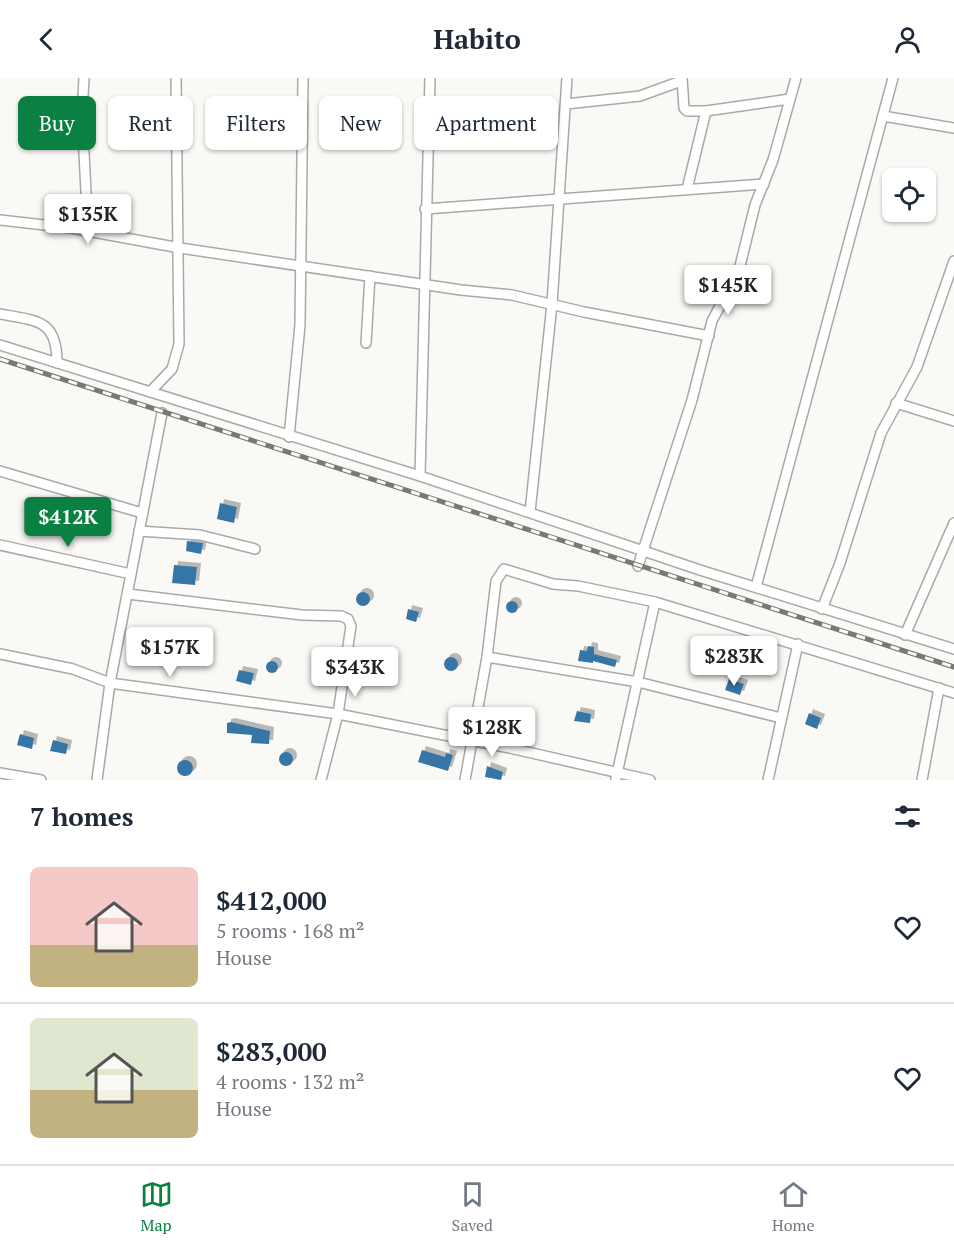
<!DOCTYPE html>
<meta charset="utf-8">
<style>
body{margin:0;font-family:"PT Serif",serif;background:#f6f6f7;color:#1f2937;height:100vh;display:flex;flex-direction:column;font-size:22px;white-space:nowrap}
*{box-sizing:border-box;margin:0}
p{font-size:20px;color:#747a83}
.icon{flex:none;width:33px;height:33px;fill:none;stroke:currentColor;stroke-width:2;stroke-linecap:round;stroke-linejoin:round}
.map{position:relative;height:702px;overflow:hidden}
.details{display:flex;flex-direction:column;background:#fff;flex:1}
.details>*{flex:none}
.hud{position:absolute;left:18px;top:18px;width:600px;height:54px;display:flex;gap:12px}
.controls{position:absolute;left:882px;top:90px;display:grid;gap:12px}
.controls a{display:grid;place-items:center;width:54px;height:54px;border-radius:9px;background:#fff;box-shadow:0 2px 4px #0004;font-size:30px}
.price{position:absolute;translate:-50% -51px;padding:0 14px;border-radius:6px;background:#fff;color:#222;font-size:20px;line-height:39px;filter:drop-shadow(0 2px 3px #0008)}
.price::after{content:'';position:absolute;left:50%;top:36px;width:18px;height:14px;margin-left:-9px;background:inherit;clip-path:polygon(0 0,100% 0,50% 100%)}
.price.current{background:#0b8043;color:#fff}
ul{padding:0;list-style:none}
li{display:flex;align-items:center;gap:18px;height:150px;padding:0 30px}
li+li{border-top:2px solid #e0e1e3}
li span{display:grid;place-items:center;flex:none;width:168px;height:120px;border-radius:9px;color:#555}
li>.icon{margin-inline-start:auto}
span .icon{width:72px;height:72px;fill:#fffc;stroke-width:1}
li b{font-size:26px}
h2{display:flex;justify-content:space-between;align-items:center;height:72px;padding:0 30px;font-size:26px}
.tag{padding:0 21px;border-radius:9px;background:#fff;box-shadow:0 2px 4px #0004;font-size:21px;line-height:54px}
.tag.current{background:#0b8043;color:#fff}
header{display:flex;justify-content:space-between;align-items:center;height:78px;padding:0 30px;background:#fff;font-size:27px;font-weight:600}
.menu{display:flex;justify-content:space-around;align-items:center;height:84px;border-top:2px solid #e0e1e3;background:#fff;font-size:16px;color:#747a83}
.menu a{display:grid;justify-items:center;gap:3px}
.menu .current{color:#0b8043}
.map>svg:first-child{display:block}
.building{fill:#3576a6;filter:url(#shadow)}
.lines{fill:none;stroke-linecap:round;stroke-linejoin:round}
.minor-casing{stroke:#aaa9a6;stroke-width:12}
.minor{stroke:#fff;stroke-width:9}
.rail-casing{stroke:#787876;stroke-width:5}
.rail{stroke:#fbf9f6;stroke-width:3;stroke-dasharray:9;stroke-linecap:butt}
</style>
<header><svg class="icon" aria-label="back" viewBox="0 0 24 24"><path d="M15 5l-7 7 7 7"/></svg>Habito<svg class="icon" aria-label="person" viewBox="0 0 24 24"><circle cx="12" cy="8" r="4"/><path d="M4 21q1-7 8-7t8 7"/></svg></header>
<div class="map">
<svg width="954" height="702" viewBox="0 0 954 702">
<defs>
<filter id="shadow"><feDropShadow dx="4" dy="-4" stdDeviation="0" flood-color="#0004"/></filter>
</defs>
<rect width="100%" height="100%" fill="#fbf9f6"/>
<g class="building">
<path d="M453,22L465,24L464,35L452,34Z"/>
<path d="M220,425L237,429L234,445L217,441Z"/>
<path d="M187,463L203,465L201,476L186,473Z"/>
<path d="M174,487L197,489L195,507L172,505Z"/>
<circle cx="363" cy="521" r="7"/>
<circle cx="512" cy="529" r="6"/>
<path d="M408,531L419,534L416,544L406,541Z"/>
<path d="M588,568L594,569V576L617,582L615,589L593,583V585L578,583L580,572L587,573Z"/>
<circle cx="451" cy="586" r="7"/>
<circle cx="272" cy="589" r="6"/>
<path d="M239,592L254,595L251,607L236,603Z"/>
<path d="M729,601L744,606L740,617L725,612Z"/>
<path d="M577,633L591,636L590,645L574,643Z"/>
<path d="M809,635L821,640L817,651L805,646Z"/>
<path d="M231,644L270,653L269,666L251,665L252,657L227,655V645Z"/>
<path d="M20,656L34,660L32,671L17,667Z"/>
<path d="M53,662L68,666L66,676L50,673Z"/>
<path d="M422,672L445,679L446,675L453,677L448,693L418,684Z"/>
<circle cx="286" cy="681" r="7"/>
<circle cx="185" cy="690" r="8"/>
<path d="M487,688L503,694L501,702L485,699Z"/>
</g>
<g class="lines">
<defs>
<g id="minor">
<path d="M84,0L82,36L88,153"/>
<path d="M682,0L684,30L687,33H706"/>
<path d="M566,26L640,18L681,3"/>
<path d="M883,38L954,50"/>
<path d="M687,111L706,33L790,21"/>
<path d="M425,131L764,106"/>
<path d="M0,142L71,150L180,170L461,212L512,217L584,234L709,258"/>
<path d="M0,236C37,243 57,241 57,285"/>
<path d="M366,265L370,198"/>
<path d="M0,267L420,398L703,493L954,571"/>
<path d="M150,314L172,291L179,266L176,0"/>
<path d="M896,325L954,343"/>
<path d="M289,359L300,247L303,0"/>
<path d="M0,393L142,435"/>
<path d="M420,398L430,0"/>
<path d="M530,434L552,226L567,0"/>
<path d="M139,453L200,457L255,471"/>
<path d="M0,467L131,496"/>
<path d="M638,488L692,322L712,243L739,192L755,127L773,82L796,0"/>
<path d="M756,509L893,0"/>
<path d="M128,516L302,537L341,538L348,541L351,548L338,636L321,702"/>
<path d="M822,531L840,485L881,355L917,289L954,183"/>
<path d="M905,557L954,445"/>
<path d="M0,576L73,591L110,605L338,636L510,670L650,702"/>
<path d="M487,579L638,604L781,640"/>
<path d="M0,695L41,702"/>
<path d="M616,700L655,524"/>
<path d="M97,702L110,605L162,335"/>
<path d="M465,702L487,579L496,503L504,491L553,506L578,508L655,524L954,615"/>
<path d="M768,702L798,566"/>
<path d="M922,702L939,610"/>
</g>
</defs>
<use href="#minor" class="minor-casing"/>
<use href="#minor" class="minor"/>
<defs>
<path id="rail" d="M0,281L954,589"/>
</defs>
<use href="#rail" class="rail-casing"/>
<use href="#rail" class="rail"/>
</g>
</svg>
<div class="controls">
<a><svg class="icon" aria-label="locate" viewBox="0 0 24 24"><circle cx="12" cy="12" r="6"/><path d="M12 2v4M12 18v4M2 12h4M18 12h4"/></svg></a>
</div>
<b class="price" style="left:88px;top:167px">$135K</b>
<b class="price" style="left:728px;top:238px">$145K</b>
<b class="price current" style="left:68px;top:470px">$412K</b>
<b class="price" style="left:170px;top:600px">$157K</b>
<b class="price" style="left:734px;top:609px">$283K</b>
<b class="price" style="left:355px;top:620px">$343K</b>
<b class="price" style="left:492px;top:680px">$128K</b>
<div class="hud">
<a class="tag current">Buy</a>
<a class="tag">Rent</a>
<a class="tag">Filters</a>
<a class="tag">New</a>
<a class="tag">Apartment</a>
</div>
</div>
<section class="details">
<h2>7 homes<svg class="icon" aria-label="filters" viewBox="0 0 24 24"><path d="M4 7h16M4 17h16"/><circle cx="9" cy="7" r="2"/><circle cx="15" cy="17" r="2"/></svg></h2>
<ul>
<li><span style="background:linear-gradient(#f6c9c9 65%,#c2b280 0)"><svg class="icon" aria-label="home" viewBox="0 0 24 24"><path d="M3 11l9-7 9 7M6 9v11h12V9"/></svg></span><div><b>$412,000</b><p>5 rooms · 168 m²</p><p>House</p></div><svg class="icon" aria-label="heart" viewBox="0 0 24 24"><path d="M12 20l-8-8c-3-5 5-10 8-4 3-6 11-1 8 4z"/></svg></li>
<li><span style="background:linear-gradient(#dfe7d0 60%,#c2b280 0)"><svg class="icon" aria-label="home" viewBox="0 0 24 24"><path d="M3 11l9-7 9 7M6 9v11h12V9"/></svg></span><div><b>$283,000</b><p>4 rooms · 132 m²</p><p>House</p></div><svg class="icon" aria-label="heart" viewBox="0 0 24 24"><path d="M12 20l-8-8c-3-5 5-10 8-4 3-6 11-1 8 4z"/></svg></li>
</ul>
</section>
<nav class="menu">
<a class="current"><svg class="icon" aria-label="map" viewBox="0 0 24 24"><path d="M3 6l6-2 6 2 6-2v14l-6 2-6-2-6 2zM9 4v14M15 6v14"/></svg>Map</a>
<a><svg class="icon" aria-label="saved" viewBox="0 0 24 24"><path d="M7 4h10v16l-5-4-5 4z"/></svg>Saved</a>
<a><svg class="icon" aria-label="home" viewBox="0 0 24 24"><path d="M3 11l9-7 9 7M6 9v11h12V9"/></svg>Home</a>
</nav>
